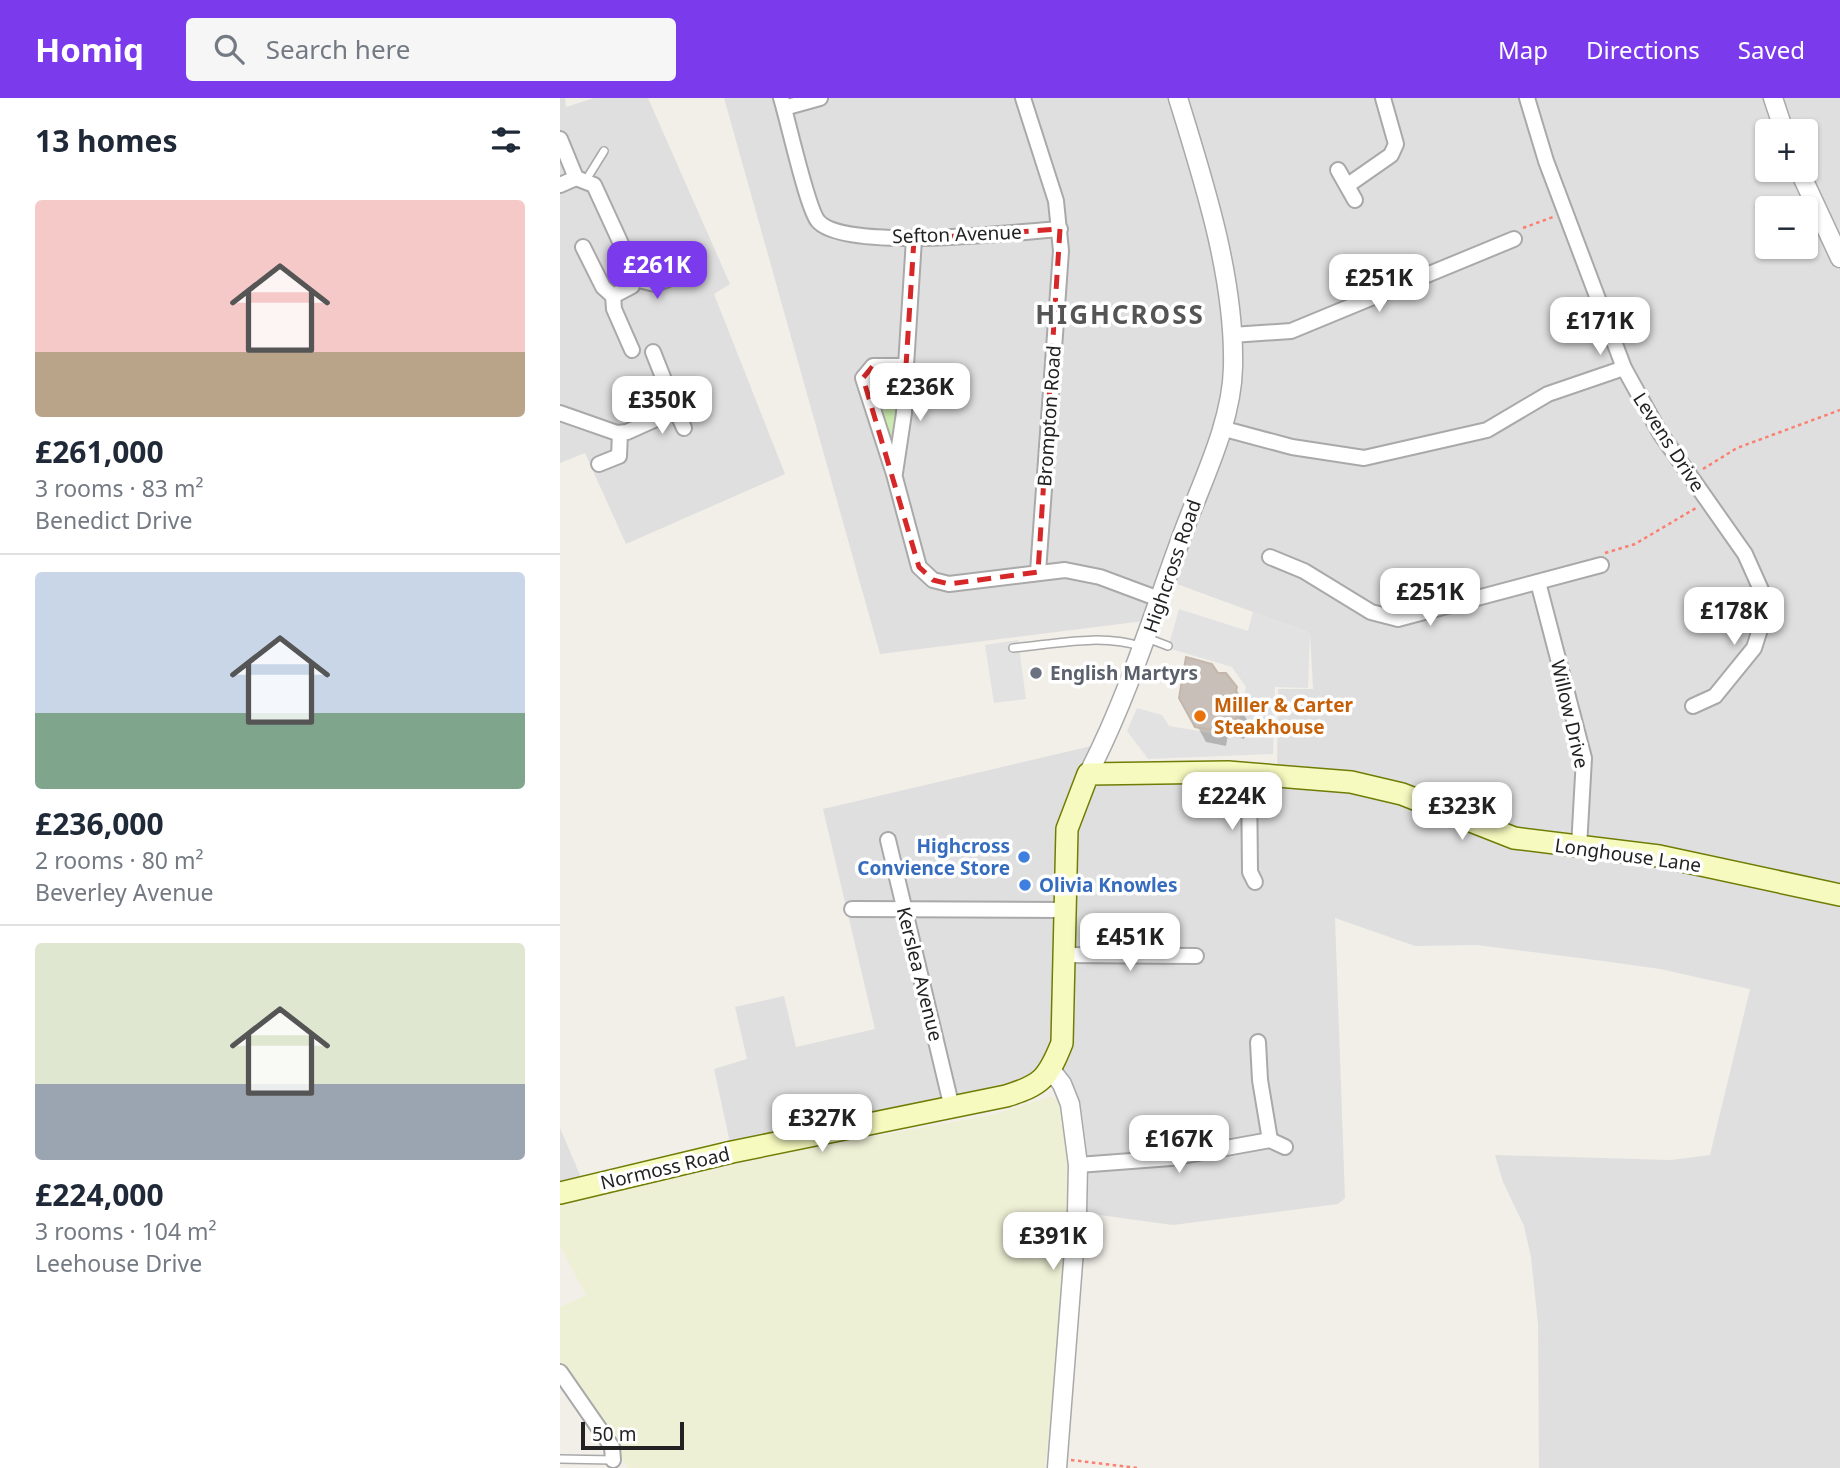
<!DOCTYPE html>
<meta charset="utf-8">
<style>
body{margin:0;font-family:"Noto Sans",sans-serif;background:#f6f6f7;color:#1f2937;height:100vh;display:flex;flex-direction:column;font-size:26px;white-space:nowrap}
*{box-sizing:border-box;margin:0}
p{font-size:23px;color:#747a83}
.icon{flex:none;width:38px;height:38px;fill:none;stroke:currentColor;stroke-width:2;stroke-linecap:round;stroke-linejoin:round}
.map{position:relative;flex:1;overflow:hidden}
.sheet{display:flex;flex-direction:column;background:#fff;width:560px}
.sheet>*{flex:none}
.buttons{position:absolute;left:1195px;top:21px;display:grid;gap:14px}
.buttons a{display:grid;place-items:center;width:63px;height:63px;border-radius:7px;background:#fff;box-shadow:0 2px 5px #0004;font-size:35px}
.scale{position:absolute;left:21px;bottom:18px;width:103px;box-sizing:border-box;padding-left:7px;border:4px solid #222;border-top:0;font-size:19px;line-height:24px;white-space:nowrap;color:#222;-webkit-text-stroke:5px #fff;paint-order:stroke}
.price{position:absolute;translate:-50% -60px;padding:0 16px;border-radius:14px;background:#fff;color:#222;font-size:23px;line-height:46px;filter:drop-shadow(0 2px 4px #0008)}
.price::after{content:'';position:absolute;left:50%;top:42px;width:21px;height:16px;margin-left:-10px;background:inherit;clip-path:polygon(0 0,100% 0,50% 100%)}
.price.active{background:#7c3aed;color:#fff}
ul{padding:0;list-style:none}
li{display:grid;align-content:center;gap:14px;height:371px;padding:0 35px}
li+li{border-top:2px solid #e0e1e3}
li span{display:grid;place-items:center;height:217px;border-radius:7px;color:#555}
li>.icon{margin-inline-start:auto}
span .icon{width:126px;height:126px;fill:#fffc;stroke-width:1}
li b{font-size:30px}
h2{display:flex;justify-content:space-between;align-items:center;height:84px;padding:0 35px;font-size:30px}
header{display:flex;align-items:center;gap:42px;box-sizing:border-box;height:98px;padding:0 35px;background:#7c3aed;color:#fff}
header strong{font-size:33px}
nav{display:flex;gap:38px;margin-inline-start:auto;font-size:24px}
.search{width:490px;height:63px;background:#f6f6f7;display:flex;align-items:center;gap:18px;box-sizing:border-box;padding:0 24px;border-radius:7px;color:#747a83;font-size:26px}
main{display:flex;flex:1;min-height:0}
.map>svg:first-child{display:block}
.residential{fill:#e0dfdf;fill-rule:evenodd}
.farmland{fill:#eef0d5}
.grass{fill:#cdebb0}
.parking{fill:#e2e2e2}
.shadow{fill:#0003}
.building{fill:#c7bfb8;stroke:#c4b6ab;stroke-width:2}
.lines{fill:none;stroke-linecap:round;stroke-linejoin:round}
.service-casing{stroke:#a9a9a9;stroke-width:10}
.minor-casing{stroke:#a9a9a9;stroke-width:18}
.tertiary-casing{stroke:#a9a9a9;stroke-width:21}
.secondary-casing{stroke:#707d05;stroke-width:24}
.path{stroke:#fa8072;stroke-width:2.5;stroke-dasharray:3.5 3.5;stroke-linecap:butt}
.service{stroke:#fff;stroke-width:7}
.minor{stroke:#fff;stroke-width:14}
.tertiary{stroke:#fff;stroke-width:18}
.secondary{stroke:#f7fabf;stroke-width:21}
.marked{fill:none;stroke:#d62828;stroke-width:5;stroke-dasharray:14 9;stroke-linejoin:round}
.worship-dot{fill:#6b7280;stroke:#fff;stroke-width:2.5}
.food-dot{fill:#e8710a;stroke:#fff;stroke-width:2.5}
.shop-dot{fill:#3f7fe0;stroke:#fff;stroke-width:2.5}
.labels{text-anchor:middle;stroke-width:7;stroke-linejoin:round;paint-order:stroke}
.street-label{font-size:19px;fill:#222;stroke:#fff}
.worship-label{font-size:19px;font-weight:bold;fill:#5b616d;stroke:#fff;text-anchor:start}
.food-label{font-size:19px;font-weight:bold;fill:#c56008;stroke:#fff;text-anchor:start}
.shop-label{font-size:19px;font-weight:bold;fill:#366cbe;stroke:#fff;text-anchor:end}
.district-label{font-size:26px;font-weight:bold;letter-spacing:2px;fill:#555;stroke:#fff}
</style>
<header>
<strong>Homiq</strong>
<div class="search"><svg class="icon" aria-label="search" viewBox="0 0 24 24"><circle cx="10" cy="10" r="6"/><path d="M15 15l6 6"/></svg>Search here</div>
<nav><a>Map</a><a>Directions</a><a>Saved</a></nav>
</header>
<main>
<section class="sheet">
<h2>13 homes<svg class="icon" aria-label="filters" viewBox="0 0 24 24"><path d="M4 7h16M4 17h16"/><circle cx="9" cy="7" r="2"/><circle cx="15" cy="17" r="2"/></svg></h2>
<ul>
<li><span style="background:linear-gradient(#f6c9c9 70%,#b9a48a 0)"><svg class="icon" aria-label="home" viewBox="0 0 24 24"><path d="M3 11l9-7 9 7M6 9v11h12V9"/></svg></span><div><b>£261,000</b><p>3 rooms · 83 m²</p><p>Benedict Drive</p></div></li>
<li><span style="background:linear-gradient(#c9d6e8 65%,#7fa58c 0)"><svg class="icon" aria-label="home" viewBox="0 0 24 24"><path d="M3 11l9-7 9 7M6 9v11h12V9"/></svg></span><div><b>£236,000</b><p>2 rooms · 80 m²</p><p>Beverley Avenue</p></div></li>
<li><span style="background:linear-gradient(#dfe7d0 65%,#9aa5b1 0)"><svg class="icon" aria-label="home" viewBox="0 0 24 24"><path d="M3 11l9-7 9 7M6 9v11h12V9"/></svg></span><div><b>£224,000</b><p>3 rooms · 104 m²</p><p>Leehouse Drive</p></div></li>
</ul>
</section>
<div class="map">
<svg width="1280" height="1370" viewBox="0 0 1280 1370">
<rect width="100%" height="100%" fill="#f2efe9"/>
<g class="residential">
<path d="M0,0H5L6,9L34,0H88L170,186L154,196L225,376L66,446L25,355L0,365Z"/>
<path d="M164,0H1280V1370H979L978,1226L971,1159L964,1128L943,1084L935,1057L1111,1062L1150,1057L1190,891L1100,871L1043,863L917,847L855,848L775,820L785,1100L778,1106L613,1127L517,1114L514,1024L489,977L172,1054L154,971L187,961L175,909L224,898L236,949L315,931L263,711L544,645L529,675L717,677L718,591H753L750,535L606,482L592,522L320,556ZM1208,33H1246V72H1208ZM1208,110H1246V149H1208Z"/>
<path d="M0,1030L25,1089L0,1095Z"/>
</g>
<path class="farmland" d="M489,999L496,1000L503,1013L511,1050L498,1250L485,1370H68L0,1266V1209L26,1197L0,1148V1106L244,1051L432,1017Z"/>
<path class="grass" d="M346,268L334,376L306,274Z"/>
<g class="parking">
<path d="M619,511L688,533L693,514L750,535L748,590L715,589L713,656L588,661L567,633L577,610L602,617L609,628L675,639L686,589L672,569L608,550Z"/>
<path d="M458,542L466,601L434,605L425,547Z"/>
</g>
<path class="shadow" d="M657,577L676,590L685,607L683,615L688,624L684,641L668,637L666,648L646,644L621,599Z"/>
<path class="building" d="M626,559L652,566L658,575H666L677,589L674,600L680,607L675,626L660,623L658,633L635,629L619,600Z"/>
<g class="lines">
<defs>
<g id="service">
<path d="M26,82L44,53"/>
<path d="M587,540L608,548"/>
<path d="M453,550C496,546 541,535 583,549"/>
<path d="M0,1361L53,1362"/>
</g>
<g id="minor">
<path d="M221,0C228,22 247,110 258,123C284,154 456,134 500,131"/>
<path d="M463,0L496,103L501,153L478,474"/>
<path d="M967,0L986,63L1064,270L1100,335L1185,456L1202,494L1203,522L1194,550L1155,598L1133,608"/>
<path d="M224,10L260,0"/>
<path d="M0,41L16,80"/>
<path d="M778,72L795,102"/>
<path d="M0,87L16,80L34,87L74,174L72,188L53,198"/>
<path d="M788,87L831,57L836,46L823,0"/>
<path d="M354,141L346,268H313L303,280L334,376L359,469L373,482L389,486L505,472L540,479L599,501"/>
<path d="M23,149L43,189L53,198L54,211L72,252"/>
<path d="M75,181L95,186L116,178"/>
<path d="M672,237L731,233L954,141"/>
<path d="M116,312L124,330"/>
<path d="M0,315L57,335L67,334L116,312L93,254"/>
<path d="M661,330L732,349L804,360L927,332L988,296L1064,270"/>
<path d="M39,366L59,358L60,335"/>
<path d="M335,375L344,315L346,268"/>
<path d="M710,459L744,473L811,514L838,521L1041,467"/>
<path d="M978,484L1024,660L1019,749"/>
<path d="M689,676L690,774L695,784"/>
<path d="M328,742L392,1010"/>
<path d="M292,811L505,812"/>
<path d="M505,857L636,858"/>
<path d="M698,944L700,982L710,1042"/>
<path d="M518,1067L611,1060L710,1042L725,1049"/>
<path d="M0,1274L52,1349L53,1362"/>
</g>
<g id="tertiary">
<path d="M1213,0L1224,33"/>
<path d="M1239,72L1280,160"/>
<path d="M528,676C568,599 593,516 623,435C642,383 672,325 673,269C675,180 644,84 618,0"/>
<path d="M491,972L502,986L510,1006L518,1067L517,1114L497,1370"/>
</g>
<path id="secondary" d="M0,1095L172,1054L446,998C482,987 488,980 502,945L507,731L528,676L668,674L791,684L842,696L954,740L1099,758L1280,797"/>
</defs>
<use href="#service" class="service-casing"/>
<use href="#minor" class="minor-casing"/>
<use href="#tertiary" class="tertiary-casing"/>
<use href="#secondary" class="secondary-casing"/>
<g class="path">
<path d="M963,130L993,119"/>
<path d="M1143,371L1177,350L1280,312"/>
<path d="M1045,455L1075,446L1136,410"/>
<path d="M511,1362L578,1370"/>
</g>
<use href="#service" class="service"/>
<use href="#minor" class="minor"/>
<use href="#tertiary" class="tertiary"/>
<use href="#secondary" class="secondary"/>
</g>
<path class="marked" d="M500,131L478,474L389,486L373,482L359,469L303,280L313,268H346L354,141Z"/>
<circle class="worship-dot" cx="476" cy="575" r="7"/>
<circle class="food-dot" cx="640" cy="618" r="7"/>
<g class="shop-dot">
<circle cx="464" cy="759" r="7"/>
<circle cx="465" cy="787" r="7"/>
</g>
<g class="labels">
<g class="street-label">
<text transform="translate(397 136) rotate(-2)" y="7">Sefton Avenue</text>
<text transform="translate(489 318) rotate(-86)" y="7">Brompton Road</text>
<text transform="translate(1109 344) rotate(57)" y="7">Levens Drive</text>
<text transform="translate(612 468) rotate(-71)" y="7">Highcross Road</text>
<text transform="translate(1010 616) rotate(77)" y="7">Willow Drive</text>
<text transform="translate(1068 757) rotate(8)" y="7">Longhouse Lane</text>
<text transform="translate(360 876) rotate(76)" y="7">Kerslea Avenue</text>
<text transform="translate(105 1070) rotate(-13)" y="7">Normoss Road</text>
</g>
<g class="worship-label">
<text x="490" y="582">English Martyrs</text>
</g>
<g class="food-label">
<text x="654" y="614">Miller &amp; Carter<tspan x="654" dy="22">Steakhouse</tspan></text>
</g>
<g class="shop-label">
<text x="450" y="755">Highcross<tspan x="450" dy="22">Convience Store</tspan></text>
<text x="479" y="794" text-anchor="start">Olivia Knowles</text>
</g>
<g class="district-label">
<text x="560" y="226">HIGHCROSS</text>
</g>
</g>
</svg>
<div class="buttons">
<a>+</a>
<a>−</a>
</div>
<div class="scale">50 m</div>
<b class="price active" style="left:97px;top:203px">£261K</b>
<b class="price" style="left:819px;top:216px">£251K</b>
<b class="price" style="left:1040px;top:259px">£171K</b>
<b class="price" style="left:360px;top:325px">£236K</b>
<b class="price" style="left:102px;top:338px">£350K</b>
<b class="price" style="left:870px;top:530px">£251K</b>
<b class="price" style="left:1174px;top:549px">£178K</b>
<b class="price" style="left:672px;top:734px">£224K</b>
<b class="price" style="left:902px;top:744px">£323K</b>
<b class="price" style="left:570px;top:875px">£451K</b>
<b class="price" style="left:262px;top:1056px">£327K</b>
<b class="price" style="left:619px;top:1077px">£167K</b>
<b class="price" style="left:493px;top:1174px">£391K</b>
</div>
</main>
